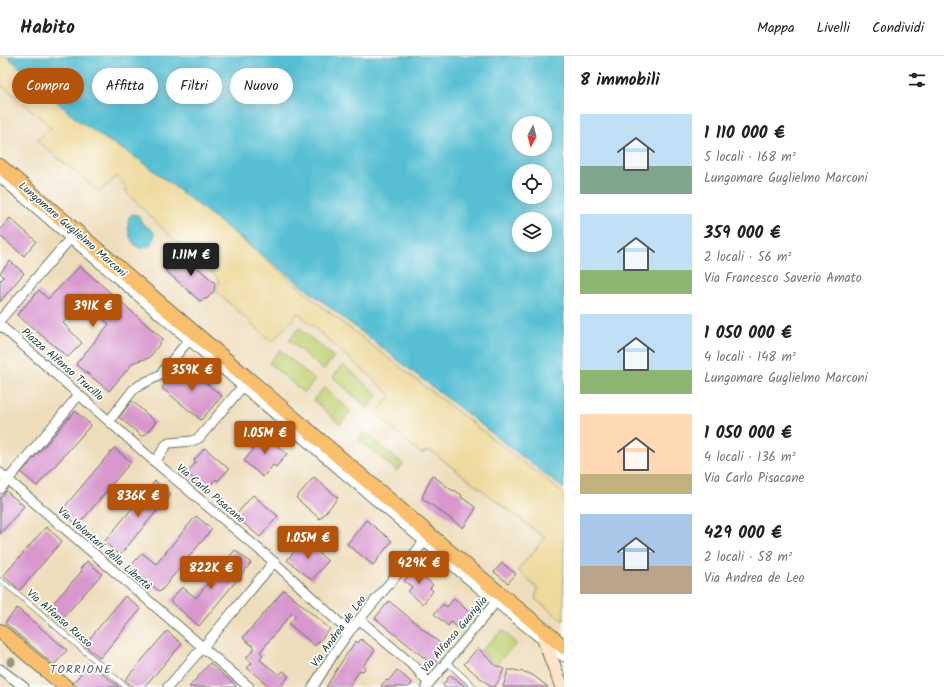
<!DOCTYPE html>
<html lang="it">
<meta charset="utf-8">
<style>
body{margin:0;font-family:Kalam,sans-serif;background:#f6f6f6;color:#222;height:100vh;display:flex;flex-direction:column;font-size:15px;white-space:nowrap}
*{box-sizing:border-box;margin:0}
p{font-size:13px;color:#767676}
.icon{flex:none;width:22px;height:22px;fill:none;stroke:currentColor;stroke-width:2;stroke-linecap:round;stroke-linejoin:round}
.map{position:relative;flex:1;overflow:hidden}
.drawer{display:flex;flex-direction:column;background:#fff;width:380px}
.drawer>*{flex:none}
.guide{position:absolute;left:12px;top:12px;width:380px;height:36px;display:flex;gap:8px}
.needle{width:26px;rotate:186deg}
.fabs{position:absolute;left:512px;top:60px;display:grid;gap:8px}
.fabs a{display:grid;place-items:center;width:40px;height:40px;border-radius:50%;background:#fff;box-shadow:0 2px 10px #0003;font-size:20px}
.price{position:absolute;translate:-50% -34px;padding:0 9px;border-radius:4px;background:#b45309;color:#fff;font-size:13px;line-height:26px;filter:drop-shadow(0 1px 2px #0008)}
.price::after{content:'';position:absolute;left:50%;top:24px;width:12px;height:9px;margin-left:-6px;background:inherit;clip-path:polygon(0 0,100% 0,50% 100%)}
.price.current{background:#222;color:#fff}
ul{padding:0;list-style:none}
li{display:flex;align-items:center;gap:12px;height:100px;padding:0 16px}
li span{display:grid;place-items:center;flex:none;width:112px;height:80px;border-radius:0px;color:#555}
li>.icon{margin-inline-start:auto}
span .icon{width:48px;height:48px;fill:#fffc;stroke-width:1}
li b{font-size:17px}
h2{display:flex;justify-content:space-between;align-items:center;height:48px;padding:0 16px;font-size:17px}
.pill{padding:0 14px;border-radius:18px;background:#fff;box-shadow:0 2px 10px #0003;font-size:14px;line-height:36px}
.pill.current{background:#b45309;color:#fff}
header{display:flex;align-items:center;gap:24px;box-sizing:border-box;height:56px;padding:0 20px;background:#fff;border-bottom:1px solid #e0e0e0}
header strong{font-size:19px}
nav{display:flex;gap:22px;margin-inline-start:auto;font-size:14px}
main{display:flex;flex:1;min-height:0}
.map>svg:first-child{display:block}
.green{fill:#c0d072;stroke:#708653}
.sand{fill:#eeda9e;stroke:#868c69}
.water{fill:#56bfd3;stroke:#3a7e84;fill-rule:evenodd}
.building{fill:#d897cd}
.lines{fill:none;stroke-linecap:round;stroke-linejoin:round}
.service-casing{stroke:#677563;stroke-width:6}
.minor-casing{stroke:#677563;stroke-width:11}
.tertiary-casing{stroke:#677563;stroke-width:13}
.secondary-casing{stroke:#677563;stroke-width:15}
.primary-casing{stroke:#677563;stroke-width:16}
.service{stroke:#fff;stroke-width:4.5}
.minor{stroke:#fff;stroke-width:9}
.tertiary{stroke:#fff;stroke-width:11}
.secondary{stroke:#fde5c5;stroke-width:13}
.primary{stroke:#f9bf6d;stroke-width:14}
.tree{fill:#92997a}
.labels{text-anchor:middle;stroke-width:3.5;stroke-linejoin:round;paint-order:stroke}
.street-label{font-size:11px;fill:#1f3d34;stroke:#fff}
.neighbourhood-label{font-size:12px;letter-spacing:1px;fill:#605c6a;stroke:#fff}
</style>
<header>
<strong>Habito</strong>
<nav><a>Mappa</a><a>Livelli</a><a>Condividi</a></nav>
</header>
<main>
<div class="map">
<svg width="564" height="631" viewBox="0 0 564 631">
<rect width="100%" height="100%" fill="#fff"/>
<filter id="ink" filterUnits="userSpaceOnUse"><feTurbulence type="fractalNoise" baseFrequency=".025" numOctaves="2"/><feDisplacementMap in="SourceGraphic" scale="8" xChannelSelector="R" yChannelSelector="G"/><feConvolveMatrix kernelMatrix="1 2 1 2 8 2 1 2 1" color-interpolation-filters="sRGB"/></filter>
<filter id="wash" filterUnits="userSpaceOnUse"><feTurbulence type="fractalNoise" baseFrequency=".012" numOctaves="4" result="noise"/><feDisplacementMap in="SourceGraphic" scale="16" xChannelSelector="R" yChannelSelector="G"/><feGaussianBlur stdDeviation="0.9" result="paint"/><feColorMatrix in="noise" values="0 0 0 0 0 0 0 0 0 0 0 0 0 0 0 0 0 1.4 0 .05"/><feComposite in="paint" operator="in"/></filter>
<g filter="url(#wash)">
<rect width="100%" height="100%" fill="#edb"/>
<g class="green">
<path d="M299,272L334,301L323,314L289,284Z"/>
<path d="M280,294L315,324L304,337L269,307Z"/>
<path d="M343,309L378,339L367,352L333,321Z"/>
<path d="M324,332L351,355L340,368L313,344Z"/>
<path d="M364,376L403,408L397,415L358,383Z"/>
<path d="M503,574L516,588L495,609L481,594Z"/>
</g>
<path class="sand" d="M0,0H7L104,82L164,119L325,253L564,438V565L535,543L538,533L518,514L545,482L431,395L420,397L376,358L391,339L298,257L272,286L216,235L219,226L216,220L173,183L125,135L127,133L117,120L100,136L37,85L51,71L3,30L0,32Z"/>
<g class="water">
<path d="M7,0H564V433L140,104L104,82L76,63ZM519,67H545V93H519ZM519,115H545V141H519ZM519,163H545V189H519Z"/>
<path d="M132,158L138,159C140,161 141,166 143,168C151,175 157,172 153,187C135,204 125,176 129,161Z"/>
</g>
<g id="blocks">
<g class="building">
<path d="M10,162L36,185L24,200L0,180V174Z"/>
<path d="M182,198L215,227L214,235L208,242L200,245L166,215L167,208L174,201Z"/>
<path d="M10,205L24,217L0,246V223L1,224L4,221L0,217Z"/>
<path d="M80,210L163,283L149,302L134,306L109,335L76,308L109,268L85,248L83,251L80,248L63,267L82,287L68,301L17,259L39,234L48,243Z"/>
<path d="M182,308L222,340L201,364L162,332Z"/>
<path d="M132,345L156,366L143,381L119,361Z"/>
<path d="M75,355L91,369L37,430L21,417Z"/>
<path d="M262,377L287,398L276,411L273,409L263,421L244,405L254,393L251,391Z"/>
<path d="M114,392L131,406L78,469L61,455Z"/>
<path d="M205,392L229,413L218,425L216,423L206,433L187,417L196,406L194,404Z"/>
<path d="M432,419L453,435L454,434L462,439L461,441L475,451V454L463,472L422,442Z"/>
<path d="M314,421L338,442L320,463L296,442Z"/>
<path d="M155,425L171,438L120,499L104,486Z"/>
<path d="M6,435L24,450L0,478V442Z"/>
<path d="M253,439L278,460L260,481L235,460Z"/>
<path d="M196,460L212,473L160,536L130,511L142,497L156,508Z"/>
<path d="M366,464L392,485L373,509L347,488Z"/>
<path d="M46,471L62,485L20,534L3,520Z"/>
<path d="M304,484L328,505L312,524L287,504Z"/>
<path d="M235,494L251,507L199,570L170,545L182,531L196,542Z"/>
<path d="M87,505L102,518L59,566L46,555L82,515L80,513Z"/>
<path d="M502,507L516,518L508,527L494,516Z"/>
<path d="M417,509L425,517L423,520L433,529L430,532L433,535L423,548L408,536L412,531L404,525Z"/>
<path d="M284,534L330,573L315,590L289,568L296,560L292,557L260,596L263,599L259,603L279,619L283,615L289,620L280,631H270L247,612L252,607L246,602L255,592L243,582Z"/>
<path d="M125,540L141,553L100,602L84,589Z"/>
<path d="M454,542L472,559L459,573L451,566L448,570L434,558L443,548L447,551Z"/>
<path d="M389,545L446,592L433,609L375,562Z"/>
<path d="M17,552L67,594L54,609L5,567Z"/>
<path d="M167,575L182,588L144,631H133L125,624Z"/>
<path d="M361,583L375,594L363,610L365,612L363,615L360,614L349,631H326L342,605L356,585L358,587Z"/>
<path d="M478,592L495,609L504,613L498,626L494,631H491L464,608Z"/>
<path d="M90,607L119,631H78L73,627Z"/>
<path d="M210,607L237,631H189Z"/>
<path d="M397,614L412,627L409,631H383L381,630L386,624L388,625Z"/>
<path d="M508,614H514L528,617L534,620L548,631H503Z"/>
<path d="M450,619L466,631H444L443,629Z"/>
</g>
</g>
</g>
<g filter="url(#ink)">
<use href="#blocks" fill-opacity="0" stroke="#677563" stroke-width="1"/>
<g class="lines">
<defs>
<g id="service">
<path d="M0,524L24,543L126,631"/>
<path d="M447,606L474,631"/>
</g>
<g id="minor">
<path d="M0,264L75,177"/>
<path d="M0,269L155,406L274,506L349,576"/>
<path d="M109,365L133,334L140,329L160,319L193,279"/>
<path d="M155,406L166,389L169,387L192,385L199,382L248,324"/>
<path d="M0,417L249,631"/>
<path d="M0,433L79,339"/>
<path d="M360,564L416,612L428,627"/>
<path d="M0,613L24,631"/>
<path d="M168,631L210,583L274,506"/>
<path d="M313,631L334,597L349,576L429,480"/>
<path d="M426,631L500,541"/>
</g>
<path id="tertiary" d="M0,120L347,419L497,546L564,600"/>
<path id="secondary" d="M544,584L562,631"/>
<g id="primary">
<path d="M0,110L450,496L564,591"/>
<path d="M0,575L66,631"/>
</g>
</defs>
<use href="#service" class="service-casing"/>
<use href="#minor" class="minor-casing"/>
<use href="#tertiary" class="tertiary-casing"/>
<use href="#secondary" class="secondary-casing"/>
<use href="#primary" class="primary-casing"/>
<use href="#service" class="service"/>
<use href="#minor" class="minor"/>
<use href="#tertiary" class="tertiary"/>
<use href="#secondary" class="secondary"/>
<use href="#primary" class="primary"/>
</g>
<circle class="tree" cx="11" cy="606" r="4.5"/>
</g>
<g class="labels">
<g class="street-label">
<text transform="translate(73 173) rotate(41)" y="4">Lungomare Guglielmo Marconi</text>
<text transform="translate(63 308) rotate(41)" y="4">Piazza Alfonso Trucillo</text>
<text transform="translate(211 437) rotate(40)" y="4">Via Carlo Pisacane</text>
<text transform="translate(105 492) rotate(41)" y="4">Via Volontari della Libertà</text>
<text transform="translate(60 562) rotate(41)" y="4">Via Alfonso Russo</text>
<text transform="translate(338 575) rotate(-54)" y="4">Via Andrea de Leo</text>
<text transform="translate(454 578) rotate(-50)" y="4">Via Alfonso Guariglia</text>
</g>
<g class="neighbourhood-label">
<text x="81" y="617">TORRIONE</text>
</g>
</g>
</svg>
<div class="fabs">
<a><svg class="needle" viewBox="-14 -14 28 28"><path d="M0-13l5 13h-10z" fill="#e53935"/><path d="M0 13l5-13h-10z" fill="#767676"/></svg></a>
<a><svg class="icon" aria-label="locate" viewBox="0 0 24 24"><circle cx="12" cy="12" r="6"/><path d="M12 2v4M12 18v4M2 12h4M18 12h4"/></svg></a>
<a><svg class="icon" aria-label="layers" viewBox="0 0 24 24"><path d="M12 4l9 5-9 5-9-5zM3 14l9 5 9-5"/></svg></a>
</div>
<b class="price current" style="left:191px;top:221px">1.11M €</b>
<b class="price" style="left:93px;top:272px">391K €</b>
<b class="price" style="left:192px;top:336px">359K €</b>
<b class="price" style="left:265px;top:399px">1.05M €</b>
<b class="price" style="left:138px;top:462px">836K €</b>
<b class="price" style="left:308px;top:504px">1.05M €</b>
<b class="price" style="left:419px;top:529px">429K €</b>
<b class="price" style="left:211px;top:534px">822K €</b>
<div class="guide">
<a class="pill current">Compra</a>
<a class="pill">Affitta</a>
<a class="pill">Filtri</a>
<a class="pill">Nuovo</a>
</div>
</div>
<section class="drawer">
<h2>8 immobili<svg class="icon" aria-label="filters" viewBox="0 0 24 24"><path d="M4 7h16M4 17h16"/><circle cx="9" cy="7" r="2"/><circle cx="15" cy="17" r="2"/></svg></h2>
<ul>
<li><span style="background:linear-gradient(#bfe0f5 65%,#7fa58c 0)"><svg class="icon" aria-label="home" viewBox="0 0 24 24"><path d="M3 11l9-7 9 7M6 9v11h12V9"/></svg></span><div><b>1 110 000 €</b><p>5 locali · 168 m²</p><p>Lungomare Guglielmo Marconi</p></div></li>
<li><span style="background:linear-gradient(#bfe0f5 70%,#8fb573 0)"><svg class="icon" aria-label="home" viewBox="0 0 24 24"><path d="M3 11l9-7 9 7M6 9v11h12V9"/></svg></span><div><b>359 000 €</b><p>2 locali · 56 m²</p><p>Via Francesco Saverio Amato</p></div></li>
<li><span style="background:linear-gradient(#bfe0f5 70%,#8fb573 0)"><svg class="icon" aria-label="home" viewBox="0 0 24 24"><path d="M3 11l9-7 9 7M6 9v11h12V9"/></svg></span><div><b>1 050 000 €</b><p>4 locali · 148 m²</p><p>Lungomare Guglielmo Marconi</p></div></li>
<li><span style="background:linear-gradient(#ffd9b3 75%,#c2b280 0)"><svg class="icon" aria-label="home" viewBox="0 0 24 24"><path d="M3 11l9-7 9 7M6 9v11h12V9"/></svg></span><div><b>1 050 000 €</b><p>4 locali · 136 m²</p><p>Via Carlo Pisacane</p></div></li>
<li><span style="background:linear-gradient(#a9c7e8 65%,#b9a48a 0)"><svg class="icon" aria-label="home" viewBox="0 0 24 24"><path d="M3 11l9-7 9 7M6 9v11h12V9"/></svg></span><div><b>429 000 €</b><p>2 locali · 58 m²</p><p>Via Andrea de Leo</p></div></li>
</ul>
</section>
</main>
